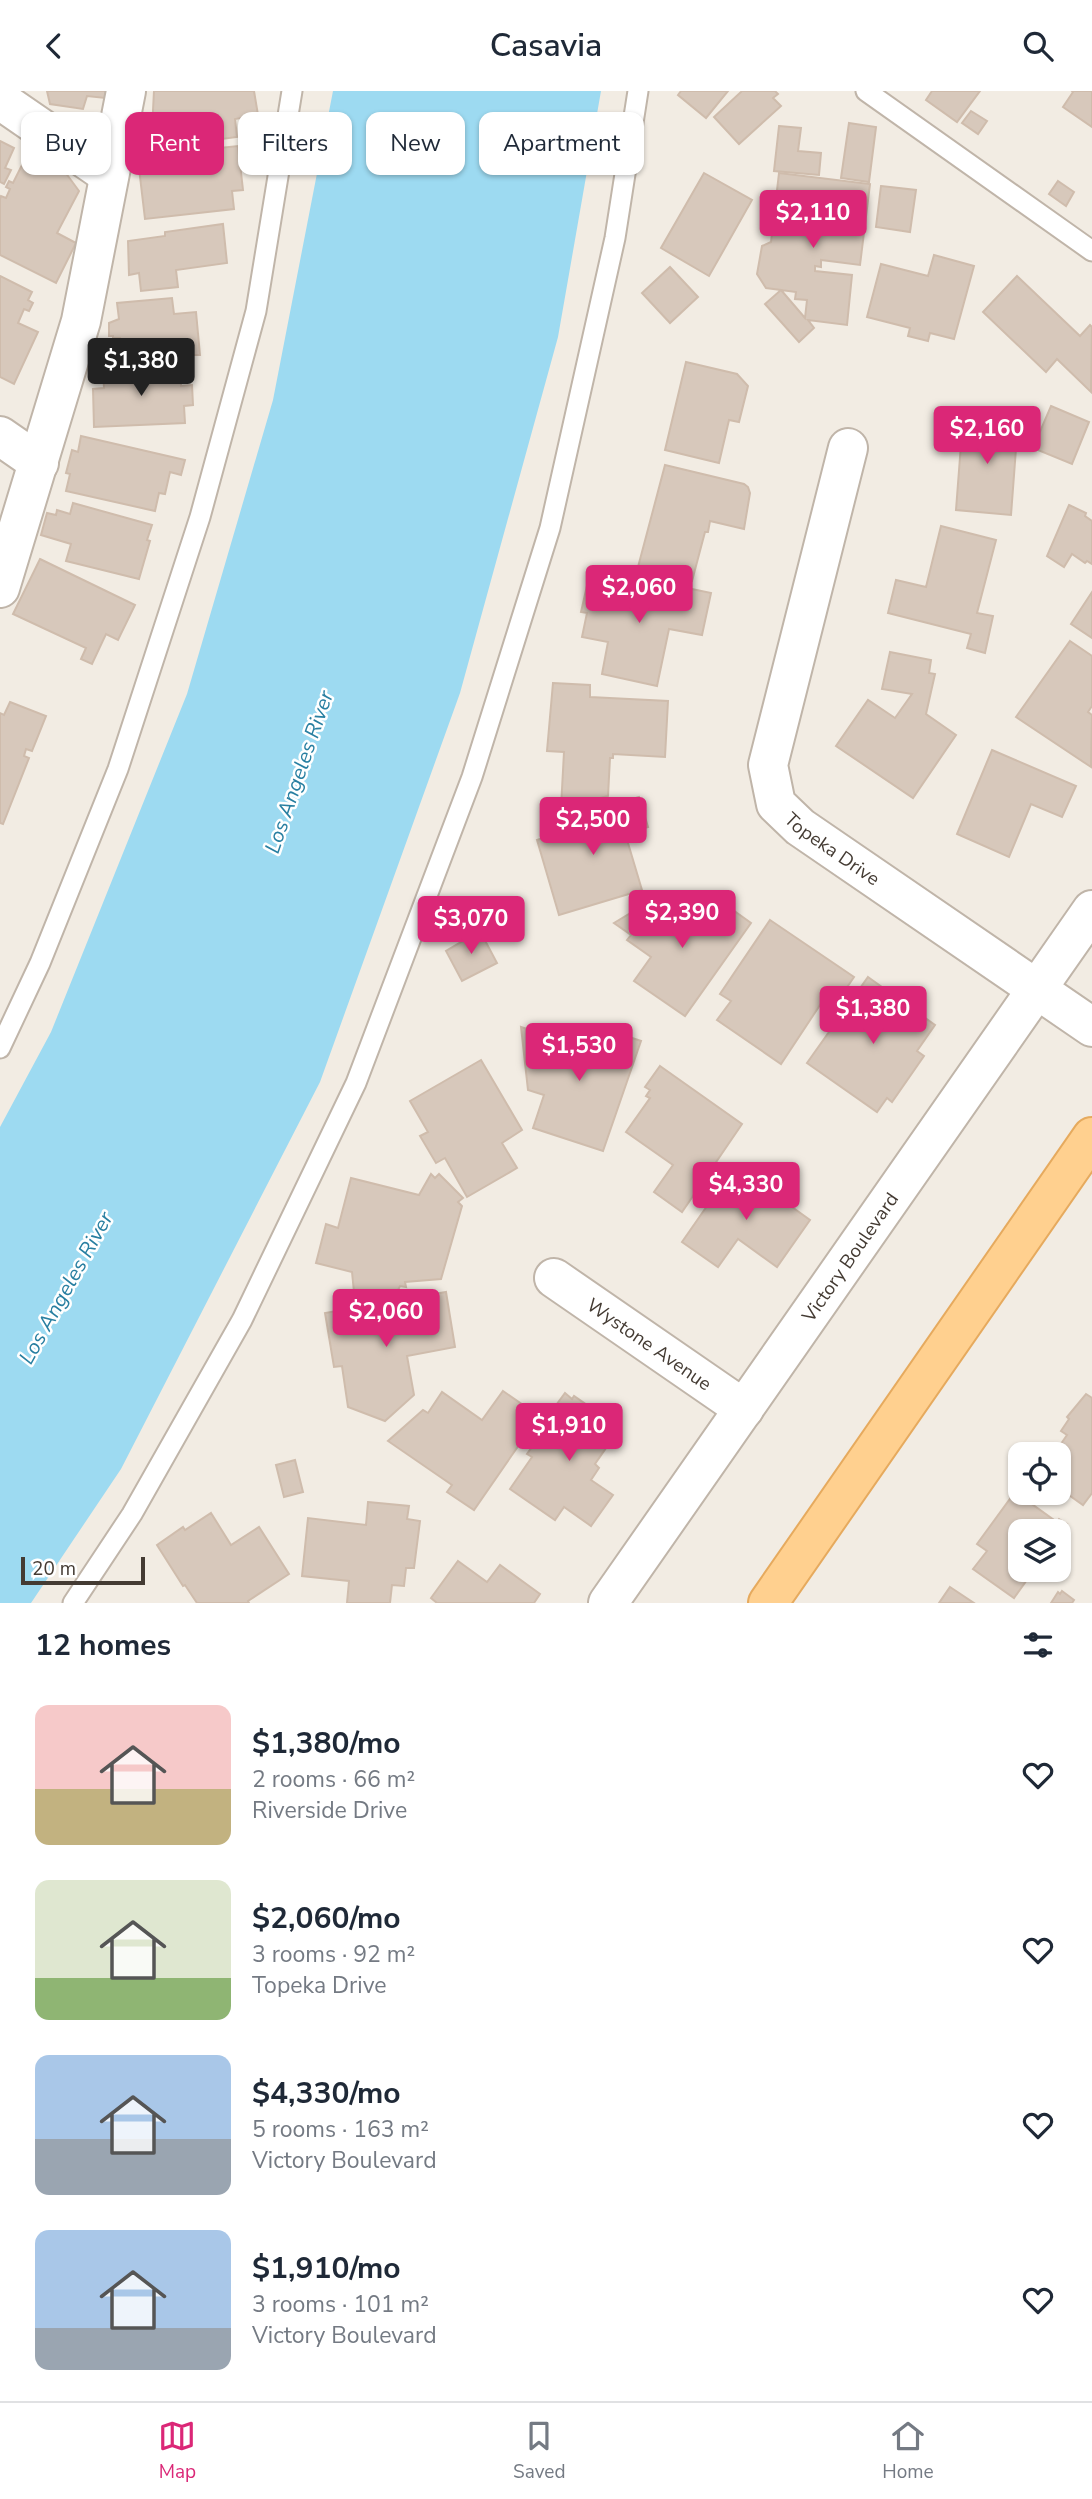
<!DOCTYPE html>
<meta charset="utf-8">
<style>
body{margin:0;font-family:"Nunito Sans",sans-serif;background:#f6f6f7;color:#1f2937;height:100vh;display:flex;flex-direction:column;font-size:26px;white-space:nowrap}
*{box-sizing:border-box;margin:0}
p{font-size:23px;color:#747a83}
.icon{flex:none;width:38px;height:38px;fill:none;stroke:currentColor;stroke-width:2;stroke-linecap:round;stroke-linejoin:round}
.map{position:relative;height:1512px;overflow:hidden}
.details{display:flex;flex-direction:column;background:#fff;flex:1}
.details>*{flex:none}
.guide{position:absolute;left:21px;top:21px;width:700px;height:63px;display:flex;gap:14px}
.controls{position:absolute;left:1008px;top:1351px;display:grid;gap:14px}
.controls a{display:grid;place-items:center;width:63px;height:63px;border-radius:14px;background:#fff;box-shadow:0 2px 5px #0004;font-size:35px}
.scale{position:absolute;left:21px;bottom:18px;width:124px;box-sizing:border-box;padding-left:7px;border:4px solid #443b33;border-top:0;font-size:19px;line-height:24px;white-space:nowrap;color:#443b33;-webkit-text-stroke:5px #fff;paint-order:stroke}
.price{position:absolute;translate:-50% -60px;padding:0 16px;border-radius:7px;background:#db2777;color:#fff;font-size:23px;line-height:46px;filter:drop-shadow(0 2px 4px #0008)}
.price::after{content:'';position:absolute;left:50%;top:42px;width:21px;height:16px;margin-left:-10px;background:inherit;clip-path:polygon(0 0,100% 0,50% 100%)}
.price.selected{background:#222;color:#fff}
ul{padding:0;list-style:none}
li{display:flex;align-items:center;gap:21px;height:175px;padding:0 35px}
li span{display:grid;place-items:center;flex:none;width:196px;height:140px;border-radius:14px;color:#555}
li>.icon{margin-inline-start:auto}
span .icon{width:84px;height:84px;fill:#fffc;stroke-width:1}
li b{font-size:30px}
h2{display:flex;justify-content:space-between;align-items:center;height:84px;padding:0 35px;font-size:30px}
.chip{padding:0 24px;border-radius:14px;background:#fff;box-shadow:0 2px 5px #0004;font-size:24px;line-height:63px}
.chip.selected{background:#db2777;color:#fff}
header{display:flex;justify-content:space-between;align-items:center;height:91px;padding:0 35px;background:#fff;font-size:32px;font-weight:600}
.tabs{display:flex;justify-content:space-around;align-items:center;height:98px;border-top:2px solid #e0e1e3;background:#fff;font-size:19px;color:#747a83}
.tabs a{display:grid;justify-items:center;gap:4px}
.tabs .selected{color:#db2777}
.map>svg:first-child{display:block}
.water{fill:#9ddaf1}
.building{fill:#d7c8bb;stroke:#cfbcac;stroke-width:2;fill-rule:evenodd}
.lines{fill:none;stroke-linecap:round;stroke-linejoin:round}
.service-casing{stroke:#c0b5a9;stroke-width:23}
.minor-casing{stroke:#c0b5a9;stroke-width:42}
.primary-casing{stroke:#e6aa5e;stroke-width:42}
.service{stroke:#fff;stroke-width:19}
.minor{stroke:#fff;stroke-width:38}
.primary{stroke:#ffd08f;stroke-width:38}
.labels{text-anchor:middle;stroke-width:5;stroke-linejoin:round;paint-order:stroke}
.street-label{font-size:19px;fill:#443b33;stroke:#fff}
.water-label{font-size:21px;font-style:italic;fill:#287fa1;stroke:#fff}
</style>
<header><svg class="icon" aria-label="back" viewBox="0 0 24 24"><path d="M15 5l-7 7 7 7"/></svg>Casavia<svg class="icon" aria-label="search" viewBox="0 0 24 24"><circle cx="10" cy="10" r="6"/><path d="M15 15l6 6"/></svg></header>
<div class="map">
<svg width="1092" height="1512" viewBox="0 0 1092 1512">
<rect width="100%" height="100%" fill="#f2ece3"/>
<path class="water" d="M333,0H601L558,246L460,602L320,991L121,1378L31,1512H0V1036L51,941L187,603L273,309Z"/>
<g class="building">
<path d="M47,0H106L105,7L87,5L83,18L50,13Z"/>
<path d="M154,0H254L258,24L235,28L237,46L154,57L152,39Z"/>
<path d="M681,0H728L706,27L678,4Z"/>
<path d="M742,0H775L778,3L773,7L781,15L739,53L714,26Z"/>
<path d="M932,0H980L957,31L926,9Z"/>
<path d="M1072,0H1092V36L1063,16L1073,1Z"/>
<path d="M971,20L987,30L978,43L962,32Z"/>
<path d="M849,32L876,36L869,91L841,87Z"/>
<path d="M779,35L801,37L798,60L821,62L819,84L774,80Z"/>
<path d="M0,50L14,57L5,77L11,79L4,93L0,91Z"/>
<path d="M238,55L243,99L232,100L234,118L145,128L139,77L142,65Z"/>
<path d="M27,64L31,67L32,64L65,81L79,100L57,142L76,152L56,192L0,164V108L1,105L6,107L10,98L6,96L9,90L13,92Z"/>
<path d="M704,82L752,109L709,185L661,157Z"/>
<path d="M779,82L870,93L860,174L821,169V176L815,175V180L852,184L847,234L808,229L814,237L799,251L765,213L781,199L766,197L757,183L762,155L771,151ZM781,199L796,201L795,208L807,209L805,227Z"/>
<path d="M1058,90L1074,101L1066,115L1049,103Z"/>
<path d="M881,95L916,99L910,141L876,136Z"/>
<path d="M223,133L227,172L176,179L178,196L141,200L139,182L129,184L128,150L165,145V141Z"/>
<path d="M934,164L974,175L954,248L930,242L928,250L908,245L910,237L867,226L881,173L928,185Z"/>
<path d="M670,176L698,206L670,232L642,202Z"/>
<path d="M0,185L32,201L28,209L33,212L29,220L24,218L18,232L38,241L14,293L0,286Z"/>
<path d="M1017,185L1080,245L1090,234L1092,236L1091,301L1057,268L1046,281L983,221Z"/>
<path d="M172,207L174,223L196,221L200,264H190V260L121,266L120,247H113V245H109V232L119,228L117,212Z"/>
<path d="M686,271L737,283L748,295L739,331L729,329L719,372L665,359Z"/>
<path d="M180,276L181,295L192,294L193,314L184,315L185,332L94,336L93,298L104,297L103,279Z"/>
<path d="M1051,315L1089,331L1072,373L1033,357Z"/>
<path d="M963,327L1018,331L1011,424L956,419Z"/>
<path d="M81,345L185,369L181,384L170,381L165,403L159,402L155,420L66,400L70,383L66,382L72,359L78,361Z"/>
<path d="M665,374L744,393L748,396L750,402L744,438L710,430L708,441H705L692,490L638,476Z"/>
<path d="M73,412L152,434L147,449L150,450L139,488L66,470L71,453L41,444L47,422L56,424L57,419L70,423Z"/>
<path d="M1069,414L1086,422L1085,425L1092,430V473L1087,470L1085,472L1072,463L1064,476L1047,465Z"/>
<path d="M941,435L996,449L977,522L993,525L985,562L967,557L971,543L888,522L896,489L926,496Z"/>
<path d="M40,468L135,514L118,549L106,543L92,573L81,568L86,557L13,523Z"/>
<path d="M589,486L674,503L673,505L685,507L687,497L711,502L702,544L669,538L657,595L602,583L608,551L582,546L587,522L581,521Z"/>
<path d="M1092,501V547L1071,533Z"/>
<path d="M1070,550L1092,565V615L1088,621L1092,624L1091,676L1016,626Z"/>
<path d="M890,561L931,569L929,582L935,583L926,623L956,644L913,707L836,655L868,609L895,627L912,603L882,598Z"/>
<path d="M553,592L590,594V606L668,610L665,666L613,663V667H610L608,705L561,717L564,661L547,660Z"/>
<path d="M10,611L46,625L32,660L26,658L24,665L29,667L3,733L0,732V622L4,624Z"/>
<path d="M992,659L1076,695L1062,726L1031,713L1009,766L957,743Z"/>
<path d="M639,706L648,736L625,742L642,799L559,824L537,749L566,740L563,728Z"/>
<path d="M659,803L706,836L723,812L751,832L685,925L634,890L651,866L627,849L631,844L614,832L634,820L644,826Z"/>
<path d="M770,829L854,886L832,918L822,911L781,973L717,929L731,910L720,903Z"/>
<path d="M480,840L497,872L462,890L446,860Z"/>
<path d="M868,886L935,934L917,960L924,965L892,1011L887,1007L877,1021L807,972Z"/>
<path d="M596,935L641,950L603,1060L533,1037L544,1004L528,999L521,936L588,958Z"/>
<path d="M481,969L522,1039L502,1052L517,1077L467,1106L445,1067L436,1072L420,1045L428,1041L410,1010Z"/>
<path d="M660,975L742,1033L682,1121L654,1101L673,1074L626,1041L650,1007L646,1005L650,999L645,996Z"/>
<path d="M735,1075L810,1129L777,1176L738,1148L718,1176L682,1151Z"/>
<path d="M431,1083L435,1087L439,1083L463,1107L458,1111L462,1115L441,1188L405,1191L406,1196L400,1195L395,1205L355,1211L352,1181L316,1172L326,1133L338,1137L351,1087L419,1104Z"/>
<path d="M446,1201L455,1256L407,1265L414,1304L385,1330L348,1316L342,1275L334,1276L325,1222Z"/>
<path d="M503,1300L539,1325L474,1419L447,1401L452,1394L388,1350L423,1319L428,1322L442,1301L482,1329Z"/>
<path d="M565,1302L572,1308L574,1305L620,1337L595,1373L599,1377L591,1389L613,1404L591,1435L564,1416L555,1429L510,1398L532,1366L527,1363L535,1352L539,1355L559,1327L551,1321Z"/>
<path d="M1086,1303L1092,1307V1402L1083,1414L1059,1397V1363H1054L1067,1344L1061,1340L1069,1328L1067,1326Z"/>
<path d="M295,1369L303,1401L284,1406L276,1374Z"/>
<path d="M1015,1401L1057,1431L1059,1428L1067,1433L1059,1445V1440H1020V1479H1034L1014,1507L973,1478L987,1460L977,1453Z"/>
<path d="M368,1411L409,1415L407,1428L420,1430L414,1477H406L404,1495L392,1494L390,1512H347L349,1490L302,1485L308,1427L366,1434Z"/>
<path d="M211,1422L231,1454L259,1436L289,1483L248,1510L249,1512H197L185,1494L183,1495L157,1454L183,1436L185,1439Z"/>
<path d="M458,1470L487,1491L500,1474L540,1503L534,1512H437L431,1507Z"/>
<path d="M950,1496L974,1512H939Z"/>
<path d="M1062,1500L1074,1509L1072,1512H1051L1058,1501L1060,1503Z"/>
</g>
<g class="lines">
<defs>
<g id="service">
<path d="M866,0L1092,160"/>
<path d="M0,957L40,872L118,678L200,426L256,220L292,0"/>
<path d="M73,1512L132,1423L242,1229L356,992L472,686L550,437L615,147L638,0"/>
</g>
<g id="minor">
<path d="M0,9L109,84"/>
<path d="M0,345L39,372"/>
<path id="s1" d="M848,357L768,674L776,713L800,736L1092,936"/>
<path d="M0,497L81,230L126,0"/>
<path id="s2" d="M554,1187L744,1318"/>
<path id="s3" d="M608,1512L1092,819"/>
</g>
<path id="primary" d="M768,1512L1092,1046"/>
</defs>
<use href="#service" class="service-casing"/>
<use href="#minor" class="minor-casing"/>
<use href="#primary" class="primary-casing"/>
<use href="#service" class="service"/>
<use href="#minor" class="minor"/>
<use href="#primary" class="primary"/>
</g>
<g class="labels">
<g class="street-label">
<text dy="7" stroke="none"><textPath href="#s1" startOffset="439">Topeka Drive</textPath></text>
<text dy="7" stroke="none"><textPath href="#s3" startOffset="422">Victory Boulevard</textPath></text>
<text dy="7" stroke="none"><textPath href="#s2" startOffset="116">Wystone Avenue</textPath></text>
</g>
<g class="water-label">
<text transform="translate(299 681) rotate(-71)" y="7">Los Angeles River</text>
<text transform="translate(66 1197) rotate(-61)" y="7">Los Angeles River</text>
</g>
</g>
</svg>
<div class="controls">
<a><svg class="icon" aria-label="locate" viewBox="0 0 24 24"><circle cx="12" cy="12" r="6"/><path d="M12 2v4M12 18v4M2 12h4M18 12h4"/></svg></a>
<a><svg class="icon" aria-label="layers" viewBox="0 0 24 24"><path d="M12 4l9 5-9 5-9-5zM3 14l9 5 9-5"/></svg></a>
</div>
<div class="scale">20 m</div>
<b class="price" style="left:813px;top:159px">$2,110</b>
<b class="price selected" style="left:141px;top:307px">$1,380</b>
<b class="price" style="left:987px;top:375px">$2,160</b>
<b class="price" style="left:639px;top:534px">$2,060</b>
<b class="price" style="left:593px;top:766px">$2,500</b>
<b class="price" style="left:682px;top:859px">$2,390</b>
<b class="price" style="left:471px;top:865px">$3,070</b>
<b class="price" style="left:873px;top:955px">$1,380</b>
<b class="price" style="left:579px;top:992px">$1,530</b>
<b class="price" style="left:746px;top:1131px">$4,330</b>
<b class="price" style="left:386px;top:1258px">$2,060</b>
<b class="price" style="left:569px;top:1372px">$1,910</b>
<div class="guide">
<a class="chip">Buy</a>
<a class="chip selected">Rent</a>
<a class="chip">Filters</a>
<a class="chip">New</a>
<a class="chip">Apartment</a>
</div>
</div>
<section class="details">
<h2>12 homes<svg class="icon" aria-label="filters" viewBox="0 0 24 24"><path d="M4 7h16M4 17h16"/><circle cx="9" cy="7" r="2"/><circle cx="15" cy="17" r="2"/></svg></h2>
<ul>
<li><span style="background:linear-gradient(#f6c9c9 60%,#c2b280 0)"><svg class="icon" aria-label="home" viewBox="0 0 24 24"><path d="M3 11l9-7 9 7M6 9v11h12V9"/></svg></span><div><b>$1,380/mo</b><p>2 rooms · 66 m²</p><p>Riverside Drive</p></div><svg class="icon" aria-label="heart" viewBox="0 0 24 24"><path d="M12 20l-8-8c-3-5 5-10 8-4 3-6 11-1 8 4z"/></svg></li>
<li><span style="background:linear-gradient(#dfe7d0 70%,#8fb573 0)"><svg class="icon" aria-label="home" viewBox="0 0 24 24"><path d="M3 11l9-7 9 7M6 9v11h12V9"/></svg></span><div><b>$2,060/mo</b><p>3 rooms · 92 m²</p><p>Topeka Drive</p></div><svg class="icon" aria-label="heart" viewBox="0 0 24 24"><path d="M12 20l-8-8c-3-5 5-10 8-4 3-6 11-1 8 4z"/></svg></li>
<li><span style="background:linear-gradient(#a9c7e8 60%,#9aa5b1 0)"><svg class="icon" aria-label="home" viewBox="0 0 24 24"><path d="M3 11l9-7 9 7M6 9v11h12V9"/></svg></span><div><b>$4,330/mo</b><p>5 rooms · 163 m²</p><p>Victory Boulevard</p></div><svg class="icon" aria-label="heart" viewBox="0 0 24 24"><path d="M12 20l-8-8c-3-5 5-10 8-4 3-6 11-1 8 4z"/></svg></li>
<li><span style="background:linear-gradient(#a9c7e8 70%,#9aa5b1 0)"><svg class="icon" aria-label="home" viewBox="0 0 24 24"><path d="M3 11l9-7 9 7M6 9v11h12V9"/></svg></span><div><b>$1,910/mo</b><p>3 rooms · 101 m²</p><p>Victory Boulevard</p></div><svg class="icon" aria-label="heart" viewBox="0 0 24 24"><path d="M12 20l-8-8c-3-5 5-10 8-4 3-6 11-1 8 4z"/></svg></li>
</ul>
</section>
<nav class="tabs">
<a class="selected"><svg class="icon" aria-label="map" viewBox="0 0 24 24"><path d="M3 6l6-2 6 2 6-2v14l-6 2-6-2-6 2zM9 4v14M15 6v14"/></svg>Map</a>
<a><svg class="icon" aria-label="saved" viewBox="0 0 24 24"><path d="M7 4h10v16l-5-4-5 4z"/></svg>Saved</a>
<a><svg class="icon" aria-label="home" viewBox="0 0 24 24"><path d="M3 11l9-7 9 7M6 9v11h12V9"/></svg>Home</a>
</nav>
